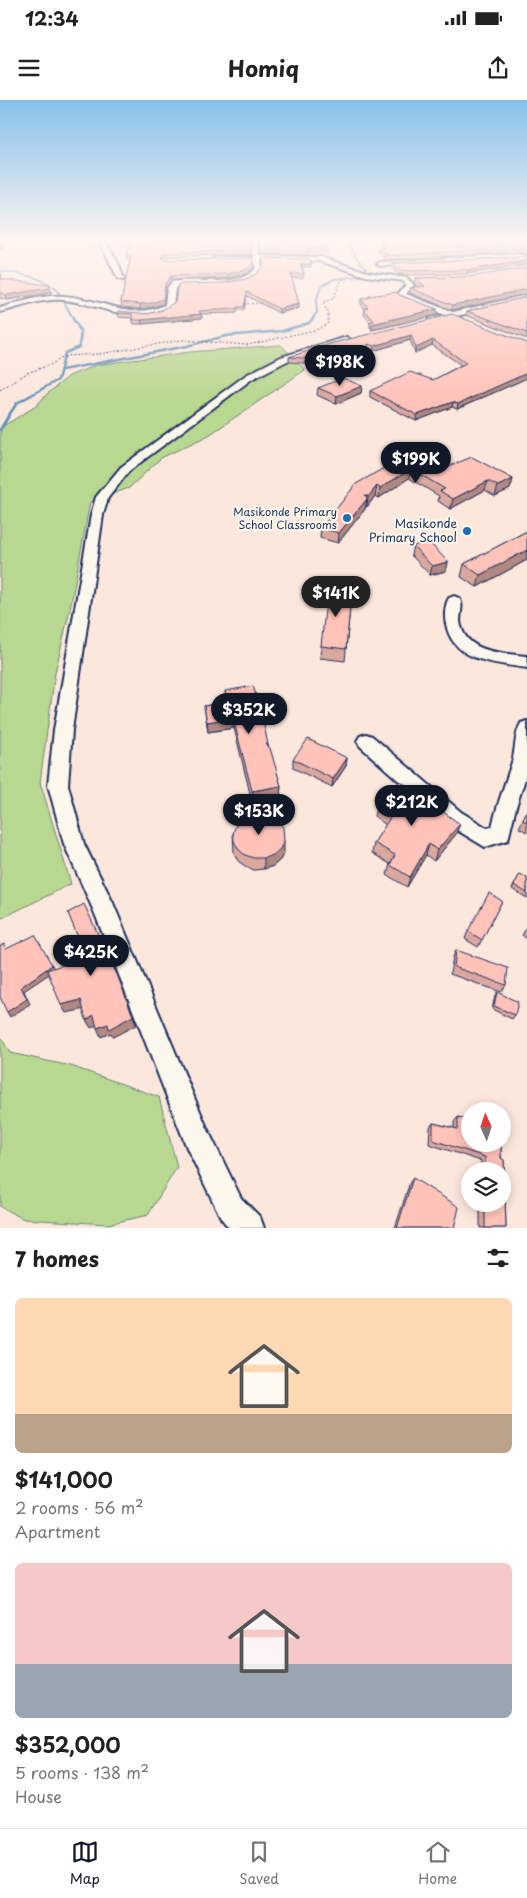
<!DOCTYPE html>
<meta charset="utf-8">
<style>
body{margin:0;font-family:"Playpen Sans",sans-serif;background:#f6f6f6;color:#222;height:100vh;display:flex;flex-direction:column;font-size:19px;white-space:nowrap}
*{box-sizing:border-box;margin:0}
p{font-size:16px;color:#767676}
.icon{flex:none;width:28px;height:28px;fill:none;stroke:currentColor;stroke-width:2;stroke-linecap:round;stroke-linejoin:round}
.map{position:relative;height:1128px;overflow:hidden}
.sheet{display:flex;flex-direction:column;background:#fff;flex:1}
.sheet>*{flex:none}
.needle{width:32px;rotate:357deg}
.controls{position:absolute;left:461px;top:1002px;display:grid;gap:10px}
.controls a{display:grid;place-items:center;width:50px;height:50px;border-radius:50%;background:#fff;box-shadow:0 2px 12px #0003;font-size:25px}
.price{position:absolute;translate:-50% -42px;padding:0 11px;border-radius:18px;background:#111827;color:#fff;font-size:16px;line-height:32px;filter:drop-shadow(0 1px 2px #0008)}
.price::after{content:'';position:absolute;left:50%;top:30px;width:15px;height:11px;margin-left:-8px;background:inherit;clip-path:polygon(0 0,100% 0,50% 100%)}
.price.on{background:#222;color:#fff}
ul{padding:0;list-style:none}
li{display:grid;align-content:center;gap:10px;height:265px;padding:0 15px}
li span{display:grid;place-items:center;height:155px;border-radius:8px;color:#555}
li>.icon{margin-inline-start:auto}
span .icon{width:90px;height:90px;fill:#fffc;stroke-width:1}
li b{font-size:21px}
h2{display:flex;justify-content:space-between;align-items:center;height:60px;padding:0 15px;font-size:21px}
.status{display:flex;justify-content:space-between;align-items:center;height:35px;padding:0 25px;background:#fff;direction:ltr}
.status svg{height:14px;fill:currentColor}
header{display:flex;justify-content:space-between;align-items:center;height:65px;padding:0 15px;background:#fff;font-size:22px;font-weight:700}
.dock{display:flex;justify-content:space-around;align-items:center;height:70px;border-top:1px solid #e0e0e0;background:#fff;font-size:14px;color:#767676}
.dock a{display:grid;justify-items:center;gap:2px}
.dock .on{color:#111827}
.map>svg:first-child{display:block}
.green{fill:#b8d790;stroke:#6a8377}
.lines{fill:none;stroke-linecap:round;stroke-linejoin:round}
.stream-far2{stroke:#6292b7;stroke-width:2}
.stream-far1{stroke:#6292b7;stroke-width:2.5}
.stream{stroke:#6292b7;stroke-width:3}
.minor-casing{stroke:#1b2f5e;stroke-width:4}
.path{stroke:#1b2f5e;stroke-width:1;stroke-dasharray:2 2;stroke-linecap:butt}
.minor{fill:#fbf7ec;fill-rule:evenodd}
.wall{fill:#dba8a0;stroke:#1b2f5e}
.shaded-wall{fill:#b28882;stroke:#1b2f5e}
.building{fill:#ffc3ba;stroke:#1b2f5e}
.poi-dot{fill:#1f6fb2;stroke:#fbf7ec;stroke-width:2}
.labels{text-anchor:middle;stroke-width:4;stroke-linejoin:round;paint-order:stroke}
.far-poi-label{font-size:11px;fill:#1b2f5e;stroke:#fbf7ec;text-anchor:end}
.poi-label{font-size:12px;fill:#1b2f5e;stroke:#fbf7ec;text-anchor:end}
</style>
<div class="status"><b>12:34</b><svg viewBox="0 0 49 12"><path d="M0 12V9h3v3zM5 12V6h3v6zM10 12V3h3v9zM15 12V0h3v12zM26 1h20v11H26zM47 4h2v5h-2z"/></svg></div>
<header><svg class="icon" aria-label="menu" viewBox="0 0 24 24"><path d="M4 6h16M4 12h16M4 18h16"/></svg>Homiq<svg class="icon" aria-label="share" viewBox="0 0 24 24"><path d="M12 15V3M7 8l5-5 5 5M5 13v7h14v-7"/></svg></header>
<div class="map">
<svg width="527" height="1128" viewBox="0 0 527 1128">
<rect width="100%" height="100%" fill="#fce7dd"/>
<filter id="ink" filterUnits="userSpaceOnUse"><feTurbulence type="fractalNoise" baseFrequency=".02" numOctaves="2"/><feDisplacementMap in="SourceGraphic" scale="10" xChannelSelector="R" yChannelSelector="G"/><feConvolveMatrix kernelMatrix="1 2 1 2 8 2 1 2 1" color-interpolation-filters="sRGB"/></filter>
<g filter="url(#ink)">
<g class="green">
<path d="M281,245L305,270L209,335L161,358L129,388L90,402L70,509L55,573L40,682L71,784L0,819V328L36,306L47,294L69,276L96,265L190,252Z"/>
<path d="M0,936L10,953L71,966L159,997L177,1067L148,1115L108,1124L24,1119L0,1107Z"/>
</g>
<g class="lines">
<g class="stream-far2">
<path d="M0,171C20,174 46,176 59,193C64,201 68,210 73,218"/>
<path d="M313,218L317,212L316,201L321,186L334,179L361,176L366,168C355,159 356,154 348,143L349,140"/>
</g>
<g class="stream-far1">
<path d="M62,270L187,246L226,236L282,231L309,223L314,217"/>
<path d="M7,318L17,303L58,280L65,253L79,247L81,232L72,217"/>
</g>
<path class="stream" d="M0,330L8,317"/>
<defs>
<g id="minor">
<path d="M99,140H105L119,165L124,180L118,179Z"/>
<path d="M251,140H257L260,156L320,157L367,172L407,178L414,185L406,194L453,212L527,195V199L432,222H429V218L445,215L398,197L397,195L406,185L403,181L366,176L319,161L261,160L262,168C244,194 205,182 177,186L175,189L173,206C145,230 96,203 64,200C42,198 21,207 0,212V208C20,202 43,194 64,196C98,198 133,221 165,205L167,188L172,182C197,177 239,189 256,168L254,161H216L213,159L216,157H254Z"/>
<path d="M517,154L527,155V159L380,166L377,164L380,162Z"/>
<path d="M347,237L351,240L350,242L287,261L252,279L129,371L108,398L103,415L72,630L68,685L84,744L113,803L207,1028L241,1098L260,1117L264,1128H229L221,1118L187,1048L95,814L64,744L48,685L54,630L91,415L96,397L121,367L246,275L281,257Z"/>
<path d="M454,496L459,498C464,504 460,513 460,521C464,553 501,553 527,556V568C495,563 453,562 446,524C444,516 445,504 449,498Z"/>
<path d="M527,621V673L516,707L508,740L485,747L447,724L360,646L357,641L360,636L366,634L372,636L461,712L487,728L492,727C497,705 505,684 512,662C516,649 514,635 521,623Z"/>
</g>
</defs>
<use href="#minor" class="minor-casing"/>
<g class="path">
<path d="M59,140L94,148"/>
<path d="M243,204L263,203"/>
<path d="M0,290L27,273L50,265L66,256L99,254L182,240L248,245L319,229L328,223V213L323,202L333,199L342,179H347"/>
</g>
<use href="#minor" class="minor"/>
</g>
<g class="wall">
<path d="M131,140L252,150V154L164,157L163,158L166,160L254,167L248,173L228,178L172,180L165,188L163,204L152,207L140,209L122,207L121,202L130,160H127L126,156Z"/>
<path d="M258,140H324L327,148V152H308V155L262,154Z"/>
<path d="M451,140H517L490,145L493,147L527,141V154L517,152L383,160L384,157L378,152V148H384L380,145L381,141L456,147H460Z"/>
<path d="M527,157L467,174L405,175L398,174L391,167L392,163Z"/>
<path d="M311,164V167H302L304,174L303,178H292L299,208L279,213L247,196L244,210H237V213L201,214L202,218L142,224H134L132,218L119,217L118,213L148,214L162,210L223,183L246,179L256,174L263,166Z"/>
<path d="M0,173H1L2,178L1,179L51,190V193L7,200L0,198Z"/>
<path d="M468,177L452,210L410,193V188L420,187L414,183L415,178Z"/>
<path d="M399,195L437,209V215L372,230L370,227V223L364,214L365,209L361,204V199L369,198V196Z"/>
<path d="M527,197V239L466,215L467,211Z"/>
<path d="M452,214L527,278L457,309L452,307L416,321L370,297V291L433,280L461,265L432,245L415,253L410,240L373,251L368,249L367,253L329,265L289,262V257Z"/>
<path d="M362,286L361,293L336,304L317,295L318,288Z"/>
<path d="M405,356L437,371L513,379L510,389L495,396L485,390L450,409L438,401L439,396L409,378L379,398L375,396L367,407L366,406L365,409L338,443L320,438L321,428Z"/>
<path d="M527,431V460L477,487L461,477L464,464Z"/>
<path d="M413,446L448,462L446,471L430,475L411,455Z"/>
<path d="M345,506L350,507L345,561L320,558L321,546Z"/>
<path d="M225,591L268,645L281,686L280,696L252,702L234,628L208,632L204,606L226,602Z"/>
<path d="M347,658L346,666L332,687L293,668V659Z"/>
<path d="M377,705L456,734L434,761L426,755L407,787L387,775L390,764L372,753L374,743L386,725L374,716Z"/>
<path d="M527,710V732L519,728Z"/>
<path d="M233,733L284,753L280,760L273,766L264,769L254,770L245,766L238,761L234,753Z"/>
<path d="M520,774L527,778V798L512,789Z"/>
<path d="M502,801L478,847L465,839L468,831Z"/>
<path d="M527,827V839L522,835Z"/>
<path d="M456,850L506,885L501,892L450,874L453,857Z"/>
<path d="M497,892L515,915L512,919L492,909L495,896Z"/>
<path d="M458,1017L470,1020V1044H501V1058L504,1060L506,1128H480V1104H502V1071H481V1061L429,1044L430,1027L433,1023L454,1028V1022Z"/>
<path d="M413,1078L454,1128H395L410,1082Z"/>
</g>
<g class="shaded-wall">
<path d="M6,140H10L1,150L0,146Z"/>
<path d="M496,140H517L489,145L488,143L489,141Z"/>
<path d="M527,161V165L467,174L468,170Z"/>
<path d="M254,163V167L248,173L228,178V174Z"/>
<path d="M171,176L172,180L165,188L163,204L152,207L140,209V204L165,184Z"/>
<path d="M49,185L51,193L7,200L6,195Z"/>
<path d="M527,189V194L452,210L453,205Z"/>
<path d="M299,204V208L279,213V209Z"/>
<path d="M437,209V215L372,230V224Z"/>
<path d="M201,214L202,218L142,224L141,220Z"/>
<path d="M411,235L410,240L373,251L374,246Z"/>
<path d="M433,240L432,245L415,253L416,248Z"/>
<path d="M368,244L367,253L329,265V260Z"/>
<path d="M527,273V278L457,309L458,304Z"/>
<path d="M362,286L361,293L336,304L337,296Z"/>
<path d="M453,302L452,307L416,321L417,315Z"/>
<path d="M411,369L409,378L379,398L380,388Z"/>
<path d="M513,379L510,389L495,396L498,386Z"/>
<path d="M488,381L485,390L450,409L453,399Z"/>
<path d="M377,386L375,396L367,407L368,397Z"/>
<path d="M367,399L365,409L338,443L339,433Z"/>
<path d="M527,450V460L477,487L480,475Z"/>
<path d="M448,462L446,471L430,475L432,466Z"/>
<path d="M233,618L234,628L208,632L207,622Z"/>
<path d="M347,658L346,666L332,687L333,679Z"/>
<path d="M281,686L280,696L252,702V691Z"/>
<path d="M460,724L456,734L434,761L437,750Z"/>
<path d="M284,741V753L280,760L273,766L264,769V758Z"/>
<path d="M429,744L426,755L407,787L410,777Z"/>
<path d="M52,865L55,870L24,891L30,904L10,917L7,912L21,887Z"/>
<path d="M81,900L86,909L66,913L61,905Z"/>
<path d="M94,915L99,924L91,928L86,920Z"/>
<path d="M133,916L136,925L113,937L111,933L101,937L97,928L108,924Z"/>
</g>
<g class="building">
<path d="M0,140H6L0,146Z"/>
<path d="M131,140H250L252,150L164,153L162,157L166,160L253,158L254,163L247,169L228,174L171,176L165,184L163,199L152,203L140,204L121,202L131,156H126Z"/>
<path d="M259,140H324L327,148L308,149V151L262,150Z"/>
<path d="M396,140H444L456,147H462L464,145L457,140H496L489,141L488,143L493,147L527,141V149L518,148L384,156L388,155L378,148H388L381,141Z"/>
<path d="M527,157V161L468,170L406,171L399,170L392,163Z"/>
<path d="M263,158L310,159L311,164H300L304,174H291L299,204L279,209L247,192L244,207H237V209L199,211L201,214L141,220H134L132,214L118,213L119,211L148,214L162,210L175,202L178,184L223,183L246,179L256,174L263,166Z"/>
<path d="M527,168V189L453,205L410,188L425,186L415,178L468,177Z"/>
<path d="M0,179L49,185L50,188L6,195L0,193Z"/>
<path d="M397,192L399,195L437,209L372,224L370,222L374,221L364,209L368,207L361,199L370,197L369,196Z"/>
<path d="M527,197V233L467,211Z"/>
<path d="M452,214L527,243V273L458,304L453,302L417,315L370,291L410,272L433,280L466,263L433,240L416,248L411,235L374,246L368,244V248L329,260L289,257L333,243Z"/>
<path d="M343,278L362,286L337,296L318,288Z"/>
<path d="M405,356L437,371L472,357L513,379L498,386L488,381L453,399L440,391L445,389L411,369L380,388L377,386L368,397L365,394L367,399L339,433L321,428L356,384Z"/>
<path d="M527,431V450L480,475L464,464Z"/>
<path d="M429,442L448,462L432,466L413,446Z"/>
<path d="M328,484L346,485L345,506L350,507L346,549L321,546Z"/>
<path d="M253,586L261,610L268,645L266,644L270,648L281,686L252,691L233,618L207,622L204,606L228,602L225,591Z"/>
<path d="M308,639L347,658L333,679L293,659Z"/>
<path d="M400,681L460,724L437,750L429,744L410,777L390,765L395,755L374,743L391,716L377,705Z"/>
<path d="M527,711V722L523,720Z"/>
<path d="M266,713L273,716L283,727L284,741L280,749L273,755L264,758H254L245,755L238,749L234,741L233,733L236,725L249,714Z"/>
<path d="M520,774L527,778V793L514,785Z"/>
<path d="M489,793L502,801L482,840L468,831Z"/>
<path d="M84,804L118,877L133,916L109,929L108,924L97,928L94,915L86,920L81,900L61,905L47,870L86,857L68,813Z"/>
<path d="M35,835L52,865L21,887L27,899L7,912L0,897V846L4,844L6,849Z"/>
<path d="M456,850L508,868L506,885L454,867Z"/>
<path d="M497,892L518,902L515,915L494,906Z"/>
<path d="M458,1017L470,1020V1044H501V1058L504,1060L506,1128H485V1104H502V1071H485V1057L433,1040V1023L458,1029Z"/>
<path d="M413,1078L459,1107L454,1128H397Z"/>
</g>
</g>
<linearGradient id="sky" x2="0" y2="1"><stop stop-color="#85c1ec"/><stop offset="0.47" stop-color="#fef4f0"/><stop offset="1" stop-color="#fef4f0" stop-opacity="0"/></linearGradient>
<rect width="527" height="298" fill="url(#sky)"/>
<g class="poi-dot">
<circle cx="347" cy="418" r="5"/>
<circle cx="467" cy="431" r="5"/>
</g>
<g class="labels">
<g class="far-poi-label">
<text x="337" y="416">Masikonde Primary<tspan x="337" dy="13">School Classrooms</tspan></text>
</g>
<g class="poi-label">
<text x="457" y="428">Masikonde<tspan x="457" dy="14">Primary School</tspan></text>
</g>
</g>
</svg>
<div class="controls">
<a><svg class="needle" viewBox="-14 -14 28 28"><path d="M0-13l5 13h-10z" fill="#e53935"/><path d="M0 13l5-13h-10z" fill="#767676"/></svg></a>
<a><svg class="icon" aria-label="layers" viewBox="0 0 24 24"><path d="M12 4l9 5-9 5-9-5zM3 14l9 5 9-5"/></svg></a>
</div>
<b class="price" style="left:340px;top:287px">$198K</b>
<b class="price" style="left:416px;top:384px">$199K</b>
<b class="price on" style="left:336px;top:518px">$141K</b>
<b class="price" style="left:249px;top:635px">$352K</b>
<b class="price" style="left:412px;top:727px">$212K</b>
<b class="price" style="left:259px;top:736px">$153K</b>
<b class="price" style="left:91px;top:877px">$425K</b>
</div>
<section class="sheet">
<h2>7 homes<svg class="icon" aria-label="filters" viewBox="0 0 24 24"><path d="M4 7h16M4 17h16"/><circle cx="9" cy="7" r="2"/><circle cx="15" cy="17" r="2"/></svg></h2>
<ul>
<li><span style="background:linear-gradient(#ffd9b3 75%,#b9a48a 0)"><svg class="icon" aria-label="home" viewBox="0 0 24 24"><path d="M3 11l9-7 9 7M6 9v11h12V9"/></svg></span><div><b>$141,000</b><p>2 rooms · 56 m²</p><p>Apartment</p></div></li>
<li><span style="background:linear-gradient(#f6c9c9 65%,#9aa5b1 0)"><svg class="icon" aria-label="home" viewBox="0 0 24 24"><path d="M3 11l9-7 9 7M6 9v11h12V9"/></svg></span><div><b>$352,000</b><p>5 rooms · 138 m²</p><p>House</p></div></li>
</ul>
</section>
<nav class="dock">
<a class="on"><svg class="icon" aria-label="map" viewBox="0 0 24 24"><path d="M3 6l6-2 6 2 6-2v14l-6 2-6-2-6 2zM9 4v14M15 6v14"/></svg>Map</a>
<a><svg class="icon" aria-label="saved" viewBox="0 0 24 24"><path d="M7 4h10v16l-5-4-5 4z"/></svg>Saved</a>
<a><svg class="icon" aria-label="home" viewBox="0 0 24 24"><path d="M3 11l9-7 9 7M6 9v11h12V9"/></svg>Home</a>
</nav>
